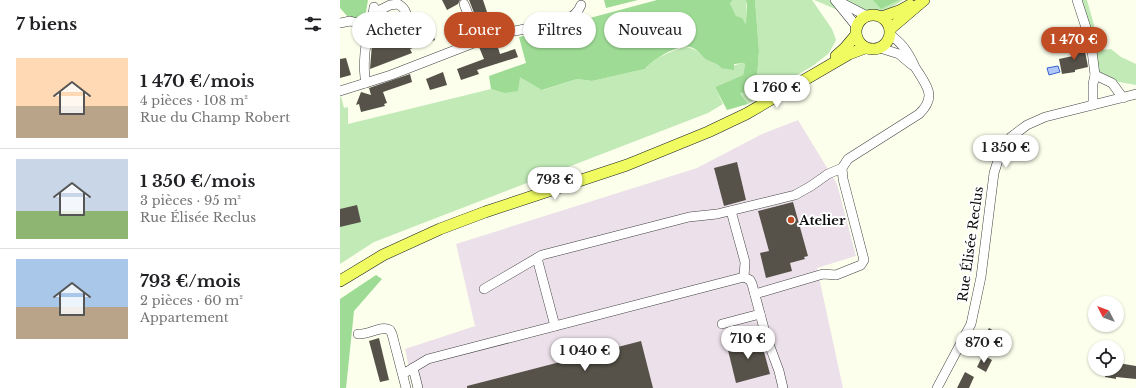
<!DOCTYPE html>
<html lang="fr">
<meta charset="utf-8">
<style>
body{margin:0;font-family:"Libre Baskerville",serif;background:#f6f6f6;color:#202124;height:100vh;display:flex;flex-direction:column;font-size:15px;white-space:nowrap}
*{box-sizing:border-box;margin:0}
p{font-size:13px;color:#757577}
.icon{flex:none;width:22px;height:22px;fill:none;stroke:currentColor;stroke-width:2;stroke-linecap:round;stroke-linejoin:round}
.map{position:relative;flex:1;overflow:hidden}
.drawer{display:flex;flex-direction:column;background:#fff;width:340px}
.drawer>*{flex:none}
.top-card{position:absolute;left:12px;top:12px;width:380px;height:36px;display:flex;gap:8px}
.needle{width:26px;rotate:312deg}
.buttons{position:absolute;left:748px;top:296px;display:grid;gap:8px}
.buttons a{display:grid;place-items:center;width:36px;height:36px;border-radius:50%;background:#fff;box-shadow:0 1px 3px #0004;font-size:20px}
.price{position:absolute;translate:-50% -34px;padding:0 9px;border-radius:14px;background:#fff;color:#222;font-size:13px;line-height:26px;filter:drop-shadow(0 1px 2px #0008)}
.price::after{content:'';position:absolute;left:50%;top:24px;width:12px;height:9px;margin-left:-6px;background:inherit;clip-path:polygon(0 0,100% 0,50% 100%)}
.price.selected{background:#c04d23;color:#fff}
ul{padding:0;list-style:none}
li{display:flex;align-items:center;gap:12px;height:100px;padding:0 16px}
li+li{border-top:1px solid #e0e0e0}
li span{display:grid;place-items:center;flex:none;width:112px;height:80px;border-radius:0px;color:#555}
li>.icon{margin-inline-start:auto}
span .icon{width:48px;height:48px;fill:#fffc;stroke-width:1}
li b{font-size:17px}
h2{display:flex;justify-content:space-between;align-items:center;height:48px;padding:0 16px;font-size:17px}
.tag{padding:0 14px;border-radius:18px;background:#fff;box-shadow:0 1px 3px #0004;font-size:14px;line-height:36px}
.tag.selected{background:#c04d23;color:#fff}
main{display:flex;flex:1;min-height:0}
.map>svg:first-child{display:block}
.industrial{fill:#ece1ea}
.green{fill:#c1eab6}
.forest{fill:#9edb95}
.water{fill:#b1c7f7;stroke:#3762d0}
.building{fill:#565249}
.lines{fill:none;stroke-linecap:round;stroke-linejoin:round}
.minor-casing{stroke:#404040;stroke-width:10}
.major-casing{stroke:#1e1e1e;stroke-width:12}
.minor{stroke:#fff;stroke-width:9}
.major{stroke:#effb61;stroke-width:11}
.poi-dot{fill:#c04d23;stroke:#fff;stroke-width:1.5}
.labels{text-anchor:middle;stroke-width:4;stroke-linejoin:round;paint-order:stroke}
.poi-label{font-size:13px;font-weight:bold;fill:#0d0d0d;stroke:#fff;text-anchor:start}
.street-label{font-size:13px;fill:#0d0d0d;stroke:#fff}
</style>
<main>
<section class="drawer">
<h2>7 biens<svg class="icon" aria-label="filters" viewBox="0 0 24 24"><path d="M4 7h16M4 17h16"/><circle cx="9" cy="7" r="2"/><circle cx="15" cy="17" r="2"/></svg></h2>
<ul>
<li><span style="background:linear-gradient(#ffd9b3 60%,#b9a48a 0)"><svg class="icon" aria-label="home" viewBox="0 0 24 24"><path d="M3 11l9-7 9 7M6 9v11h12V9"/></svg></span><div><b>1 470 €/mois</b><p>4 pièces · 108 m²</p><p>Rue du Champ Robert</p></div></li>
<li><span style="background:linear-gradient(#c9d6e8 65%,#8fb573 0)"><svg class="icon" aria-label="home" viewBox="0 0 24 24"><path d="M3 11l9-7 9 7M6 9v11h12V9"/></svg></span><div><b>1 350 €/mois</b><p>3 pièces · 95 m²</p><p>Rue Élisée Reclus</p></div></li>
<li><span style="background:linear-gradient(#a9c7e8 60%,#b9a48a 0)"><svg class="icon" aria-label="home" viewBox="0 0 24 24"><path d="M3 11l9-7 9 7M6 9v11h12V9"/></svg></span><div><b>793 €/mois</b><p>2 pièces · 60 m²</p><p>Appartement</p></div></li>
</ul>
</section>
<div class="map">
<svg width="796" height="388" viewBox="0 0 796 388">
<rect width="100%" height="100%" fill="#fdffed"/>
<path class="industrial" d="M458,120L497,184L516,256L477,268L503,388H73L65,349L135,326L116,244L357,168L422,134Z"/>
<g class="green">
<path d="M393,0H406L407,26L396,16L390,3Z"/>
<path d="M415,0H472L492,29L496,40L489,53L474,65L408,104L400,92L416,91L419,51Z"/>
<path d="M474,0H563C555,5 544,13 535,15C515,20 492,7 474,0Z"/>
<path d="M741,0H747L761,50L771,49L781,57L796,64V85L779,82L758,71Z"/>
<path d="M344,47C357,48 358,53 367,60C371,63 377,63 381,68C389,68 396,64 404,63L405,65L403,75L375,87L383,104L368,113L34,242L0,264V97L1,96L4,108L8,107V124L151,89L164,93L180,76L203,90L237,79L252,81L305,69C315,57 330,52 344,47Z"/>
</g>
<g class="forest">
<path d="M0,0H28L24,23L8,17L0,8Z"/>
<path d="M264,0H298L266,8Z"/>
<path d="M317,0H393L390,3L396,16L402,18L406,25L407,6L406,0H415L419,51L416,91L400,93L408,104L387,110L375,87L403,75L405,65L404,63L394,64V70L381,68C377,63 372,63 367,60C362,57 359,51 353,48C340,42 313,59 305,69L252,81L237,79L202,90L180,77L178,91L164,93L151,89L149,76L186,63L179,37Z"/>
<path d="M533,0H559L541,9Z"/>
<path d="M36,275L42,279L14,311L6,388H0V299Z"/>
</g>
<path class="water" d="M718,66L720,72L709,75L707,68Z"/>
<g class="building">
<path d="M102,0H120L118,4L107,10Z"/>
<path d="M129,0H143L153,30L142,33Z"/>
<path d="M91,29L95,40L70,49L72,53L30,69L32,44L47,45L42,31L56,45L76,37L75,34Z"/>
<path d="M128,29L131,38L114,44L111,35Z"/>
<path d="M156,41L160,54L175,49L178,57L137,70L139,74L121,80L117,69L144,59L139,47Z"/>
<path d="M744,46L748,67L735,70V72L722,74L719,59L733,56L732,49Z"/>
<path d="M6,58L11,75L0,78V59Z"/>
<path d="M103,72L107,85L90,90L86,79Z"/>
<path d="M70,74L72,82L43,92L47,103L44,104L45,106L21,112L19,104L16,105L21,92L31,95L29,88Z"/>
<path d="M397,162L406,200L384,206L374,168Z"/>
<path d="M453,202L468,256L464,257L465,259L450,263L452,271L426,278L420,253L429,251L418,211Z"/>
<path d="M17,205L21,222L0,227V209Z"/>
<path d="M649,328L659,334L651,348L641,343Z"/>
<path d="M420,337L430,374L396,383L387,346Z"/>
<path d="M39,338L49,380L40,382L29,341Z"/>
<path d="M301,341L313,388H127V386Z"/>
<path d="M643,355L652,360L646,372L637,367Z"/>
<path d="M778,363L796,366V379L776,377V379L765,377L766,369H777Z"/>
<path d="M625,372L634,377L629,388H617Z"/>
</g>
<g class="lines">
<defs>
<g id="minor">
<path d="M495,0L517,27"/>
<path d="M737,0L751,43L755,75L753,84V105"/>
<path d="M498,1L527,16"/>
<path d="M124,4L135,31L138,41"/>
<path d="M34,13L50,5L58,4C69,10 67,19 67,31"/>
<path d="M0,23L10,21L29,26"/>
<path d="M540,48L559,54L572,65"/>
<path d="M755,75L772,83L783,98"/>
<path d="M26,83C22,66 26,39 30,22C31,16 34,13 34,7"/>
<path d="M0,91L51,75L149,37L168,32L180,30L225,20C233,17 238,13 241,5"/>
<path d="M391,211L405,262L404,277"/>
<path d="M197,258L215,326"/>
<path d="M144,289L202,255L349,217L377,214L455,195L471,186L488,174L502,168"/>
<path d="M415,294L483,274L496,275L521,265L524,260L503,179L502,168L508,159L579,114C598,96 586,85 575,67C572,61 569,54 564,48C561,43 555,39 551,35"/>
<path d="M382,324L420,314"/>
<path d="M18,334C29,335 41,325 50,330L52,334L66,388"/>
<path d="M73,368L78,388"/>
<path d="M63,374L88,359L404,277L410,280L412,284L426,336L439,371L443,388"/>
<path d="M597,388L631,324L641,277L654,173L660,154L671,137L687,125L705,117L796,94"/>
</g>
<g id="major">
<circle cx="533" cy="32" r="17"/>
<path d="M542,17L559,11L570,5"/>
<path d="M550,29L584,0"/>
<path d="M496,56L505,48L516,35"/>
<path d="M0,281L43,255L100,229L145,212L287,165L368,132L406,114L509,54L525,48"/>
</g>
</defs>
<use href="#minor" class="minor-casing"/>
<use href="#major" class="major-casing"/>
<use href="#minor" class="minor"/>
<use href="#major" class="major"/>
</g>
<circle class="poi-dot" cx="451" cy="220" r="4"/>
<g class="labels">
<g class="poi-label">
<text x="459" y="225">Atelier</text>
</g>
<g class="street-label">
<text transform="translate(630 244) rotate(-82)" y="5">Rue Élisée Reclus</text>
</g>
</g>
</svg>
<div class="buttons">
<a><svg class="needle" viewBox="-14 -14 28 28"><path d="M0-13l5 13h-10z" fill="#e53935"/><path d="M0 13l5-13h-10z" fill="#757577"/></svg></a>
<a><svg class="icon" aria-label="locate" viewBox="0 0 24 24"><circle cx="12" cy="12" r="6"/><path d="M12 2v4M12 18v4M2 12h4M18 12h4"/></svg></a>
</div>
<b class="price selected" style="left:734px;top:61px">1 470 €</b>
<b class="price" style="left:437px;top:109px">1 760 €</b>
<b class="price" style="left:666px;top:169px">1 350 €</b>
<b class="price" style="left:215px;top:201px">793 €</b>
<b class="price" style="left:408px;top:360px">710 €</b>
<b class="price" style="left:644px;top:364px">870 €</b>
<b class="price" style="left:245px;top:372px">1 040 €</b>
<div class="top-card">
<a class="tag">Acheter</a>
<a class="tag selected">Louer</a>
<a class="tag">Filtres</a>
<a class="tag">Nouveau</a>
</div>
</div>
</main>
